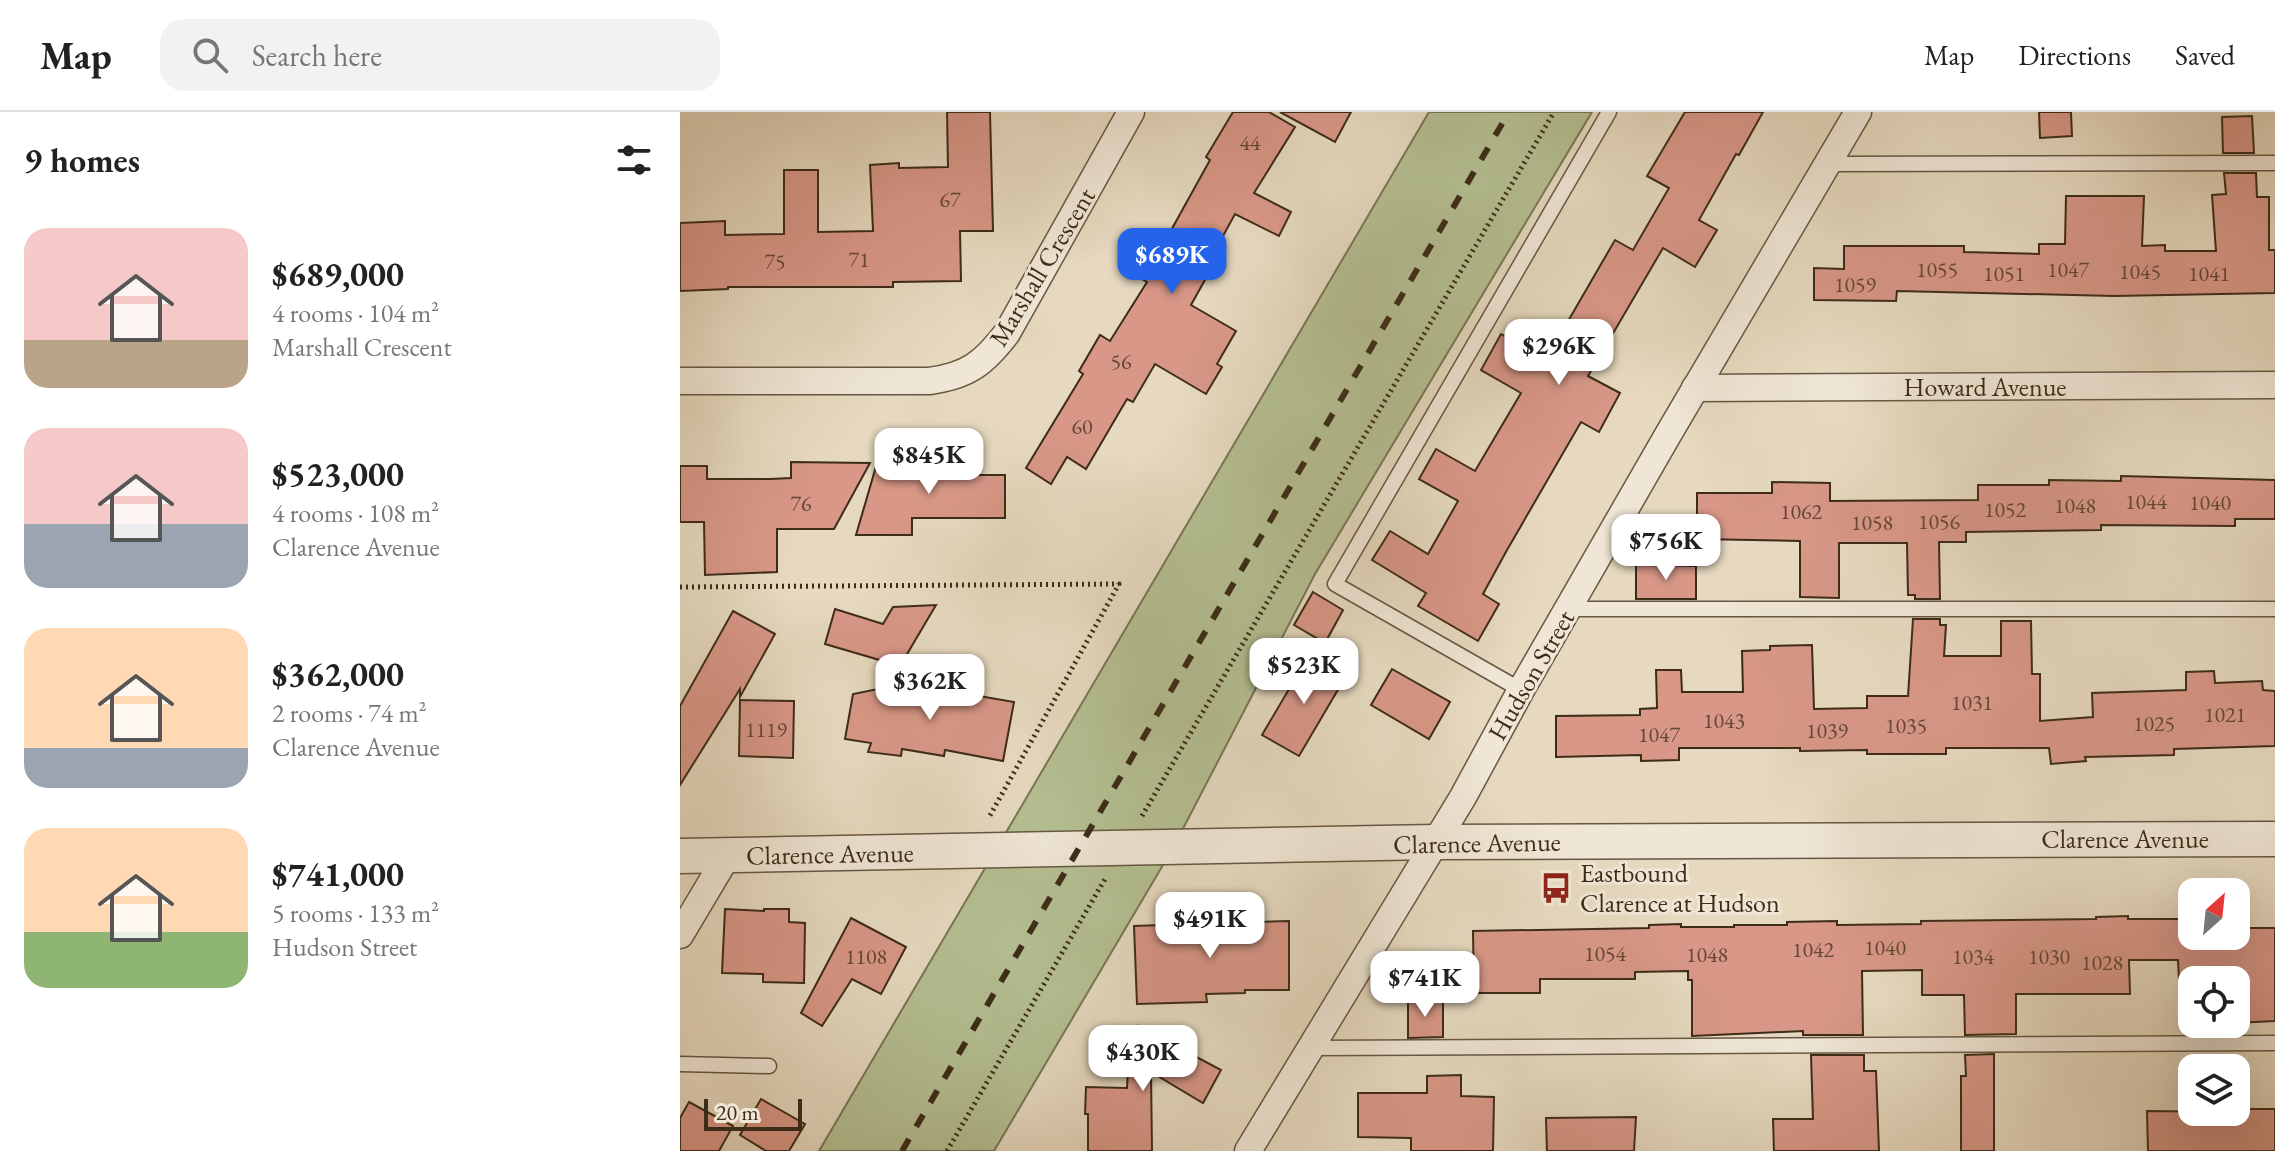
<!DOCTYPE html>
<meta charset="utf-8">
<style>
body{margin:0;font-family:"EB Garamond",serif;background:#f2f2f2;color:#222;height:100vh;display:flex;flex-direction:column;font-size:30px;white-space:nowrap}
*{box-sizing:border-box;margin:0}
p{font-size:26px;color:#767676}
.icon{flex:none;width:44px;height:44px;fill:none;stroke:currentColor;stroke-width:2;stroke-linecap:round;stroke-linejoin:round}
.map{position:relative;flex:1;overflow:hidden}
.sheet{display:flex;flex-direction:column;background:#fff;width:680px}
.sheet>*{flex:none}
.needle{width:52px;rotate:27deg}
.controls{position:absolute;left:1498px;top:766px;display:grid;gap:16px}
.controls a{display:grid;place-items:center;width:72px;height:72px;border-radius:16px;background:#fff;box-shadow:0 8px 32px #0002;font-size:40px}
.scale{position:absolute;left:24px;bottom:20px;width:98px;box-sizing:border-box;padding-left:8px;border:4px solid #3d2c18;border-top:0;font-size:22px;line-height:28px;white-space:nowrap;color:#3d2c18;-webkit-text-stroke:6px #efe6d5;paint-order:stroke}
.price{position:absolute;translate:-50% -68px;padding:0 18px;border-radius:16px;background:#fff;color:#222;font-size:26px;line-height:52px;filter:drop-shadow(0 2px 4px #0008)}
.price::after{content:'';position:absolute;left:50%;top:48px;width:24px;height:18px;margin-left:-12px;background:inherit;clip-path:polygon(0 0,100% 0,50% 100%)}
.price.active{background:#2563eb;color:#fff}
ul{padding:0;list-style:none}
li{display:flex;align-items:center;gap:24px;height:200px;padding:0 24px}
li span{display:grid;place-items:center;flex:none;width:224px;height:160px;border-radius:24px;color:#555}
li>.icon{margin-inline-start:auto}
span .icon{width:96px;height:96px;fill:#fffc;stroke-width:1}
li b{font-size:34px}
h2{display:flex;justify-content:space-between;align-items:center;height:96px;padding:0 24px;font-size:34px}
header{display:flex;align-items:center;gap:48px;box-sizing:border-box;height:112px;padding:0 40px;background:#fff;border-bottom:2px solid #e0e0e0}
header strong{font-size:38px}
nav{display:flex;gap:44px;margin-inline-start:auto;font-size:28px}
.search{width:560px;height:72px;background:#f2f2f2;display:flex;align-items:center;gap:20px;box-sizing:border-box;padding:0 28px;border-radius:24px;color:#767676;font-size:30px}
main{display:flex;flex:1;min-height:0}
.map>svg:first-child{display:block}
.green{fill:#b4bf92;stroke:#787655;stroke-width:2}
.building{fill:#d89787;stroke:#3d2c18;stroke-width:2}
.lines{fill:none;stroke-linecap:round;stroke-linejoin:round}
.service-casing{stroke:#675742;stroke-width:17}
.minor-casing{stroke:#675742;stroke-width:29}
.tertiary-casing{stroke:#675742;stroke-width:37}
.path{stroke:#3d2c18;stroke-width:5;stroke-dasharray:2 4;stroke-linecap:butt}
.service{stroke:#efe6d5;stroke-width:14}
.minor{stroke:#efe6d5;stroke-width:26}
.tertiary{stroke:#efe6d5;stroke-width:34}
.rail{stroke:#3d2c18;stroke-width:6;stroke-dasharray:14 14;stroke-linecap:butt}
.labels{text-anchor:middle;stroke-width:6;stroke-linejoin:round;paint-order:stroke}
.number-label{font-size:22px;fill:#644734}
.street-label{font-size:26px;fill:#3d2c18;stroke:#efe6d5}
.poi-label{font-size:26px;fill:#3d2c18;stroke:#efe6d5;text-anchor:start}
</style>
<header>
<strong>Map</strong>
<div class="search"><svg class="icon" aria-label="search" viewBox="0 0 24 24"><circle cx="10" cy="10" r="6"/><path d="M15 15l6 6"/></svg>Search here</div>
<nav><a>Map</a><a>Directions</a><a>Saved</a></nav>
</header>
<main>
<section class="sheet">
<h2>9 homes<svg class="icon" aria-label="filters" viewBox="0 0 24 24"><path d="M4 7h16M4 17h16"/><circle cx="9" cy="7" r="2"/><circle cx="15" cy="17" r="2"/></svg></h2>
<ul>
<li><span style="background:linear-gradient(#f6c9c9 70%,#b9a48a 0)"><svg class="icon" aria-label="home" viewBox="0 0 24 24"><path d="M3 11l9-7 9 7M6 9v11h12V9"/></svg></span><div><b>$689,000</b><p>4 rooms · 104 m²</p><p>Marshall Crescent</p></div></li>
<li><span style="background:linear-gradient(#f6c9c9 60%,#9aa5b1 0)"><svg class="icon" aria-label="home" viewBox="0 0 24 24"><path d="M3 11l9-7 9 7M6 9v11h12V9"/></svg></span><div><b>$523,000</b><p>4 rooms · 108 m²</p><p>Clarence Avenue</p></div></li>
<li><span style="background:linear-gradient(#ffd9b3 75%,#9aa5b1 0)"><svg class="icon" aria-label="home" viewBox="0 0 24 24"><path d="M3 11l9-7 9 7M6 9v11h12V9"/></svg></span><div><b>$362,000</b><p>2 rooms · 74 m²</p><p>Clarence Avenue</p></div></li>
<li><span style="background:linear-gradient(#ffd9b3 65%,#8fb573 0)"><svg class="icon" aria-label="home" viewBox="0 0 24 24"><path d="M3 11l9-7 9 7M6 9v11h12V9"/></svg></span><div><b>$741,000</b><p>5 rooms · 133 m²</p><p>Hudson Street</p></div></li>
</ul>
</section>
<div class="map">
<svg width="1595" height="1039" viewBox="0 0 1595 1039">
<rect width="100%" height="100%" fill="#e6d9bf"/>
<filter id="stains"><feTurbulence type="fractalNoise" baseFrequency=".0025" numOctaves="4"/><feColorMatrix values="0 0 0 0 .2 0 0 0 0 .09 0 0 0 0 .02 0 0 0 .5 -.17"/></filter>
<radialGradient id="worn" r=".72"><stop offset=".6" stop-color="#630" stop-opacity="0"/><stop offset="1" stop-color="#630" stop-opacity=".3"/></radialGradient>
<path class="green" d="M749,0H912L635,462L493,736L314,1039H139Z"/>
<g class="building">
<path d="M267,0H310L313,119H280L281,169L213,170V175H48V177L0,179V111L45,109V123L104,122V58H138V120L193,119L190,53L219,51V56L268,55Z"/>
<path d="M553,0H589L615,15L574,81L611,100L599,124L555,102L526,155L531,157L511,193L556,219L537,252L542,255L526,282L475,252L453,290L447,287L406,357L387,345L371,372L346,356L403,262L399,259L420,223L430,229L467,170L455,163L476,126L484,131L530,48L526,45Z"/>
<path d="M600,0H671L655,30Z"/>
<path d="M1005,0H1083L1059,43L1056,42L1019,108L1037,118L1015,155L983,136L908,264L940,281L919,320L901,310L827,438L803,482L819,492L798,529L738,494L746,481L692,448L710,419L748,442L778,389L739,367L756,337L795,359L841,281L801,258L821,222L861,245L864,239L869,242L935,128L953,138L989,76L967,64Z"/>
<path d="M1359,0H1391L1392,24L1360,26Z"/>
<path d="M1572,4L1574,41H1543L1542,5Z"/>
<path d="M1544,61H1576L1577,85H1589V138H1595V181L1434,184L1217,179L1216,189L1134,188V156L1164,157V134H1284V140L1359,142V132H1385L1386,84H1464L1462,134L1485,133V139H1536L1532,83L1546,82Z"/>
<path d="M255,348H298V363H325V406H232V423H176L197,351L255,352Z"/>
<path d="M111,350L190,351L154,417H97V460L25,463L24,410H0V354H27V367H90L111,366Z"/>
<path d="M1441,364L1595,368V407H1555V414L1421,413V418L1286,420V430H1259L1260,487H1235V483H1228L1227,431H1159V486L1120,485V429L1017,427V381H1092V370L1150,371V389L1298,388V373H1369V368L1441,369Z"/>
<path d="M956,453L1016,454V487H956Z"/>
<path d="M633,480L663,498L645,531L614,513Z"/>
<path d="M256,493L220,554L145,532L155,497L203,512L213,495Z"/>
<path d="M53,499L95,522L60,585V577L0,673V594Z"/>
<path d="M1233,507H1260V513H1266L1264,544H1321V509H1351L1352,562H1360V609L1413,605L1412,581L1506,578V560L1534,559L1535,571L1582,569L1583,578L1595,579V634L1494,637V643L1405,645L1406,649L1371,652L1369,636H1266V642H1187V638L1120,639V636H999V648L961,649V643L876,645V604L960,603V597L977,596L976,558H1001L1002,580H1063L1062,539L1090,538V534L1132,533L1134,597L1187,596V584H1228Z"/>
<path d="M629,543L666,564L619,644L582,623Z"/>
<path d="M712,557L770,590L749,627L691,593Z"/>
<path d="M213,574L276,582V580L334,590L323,649L265,638L264,644L222,637L221,644L188,640L191,631L165,627L173,582Z"/>
<path d="M60,588L114,589L113,646L59,644Z"/>
<path d="M45,797L84,799V797H109V810L125,811L124,871L83,870V862L42,861Z"/>
<path d="M1448,804V807H1512V824H1556V816H1595V909L1556,911V868H1512V912H1530L1501,913L1498,848H1449L1450,882H1336V922L1285,923L1284,883H1242V858L1182,859L1183,923H1123V919L1012,924V868H1008V859L955,860V867H860V881H794L793,819L969,816V813L1001,812V815H1054V813H1107V810L1157,809V813L1241,812V809L1416,807V805Z"/>
<path d="M171,806L226,835L201,882L172,867L142,914L121,901Z"/>
<path d="M609,809V878H565V881L526,882L527,890L457,892L454,814Z"/>
<path d="M728,888H763V925L728,926Z"/>
<path d="M458,914L541,958L523,991L471,960L472,1039H408V1002H405L406,975L447,976L450,920H458Z"/>
<path d="M1314,942V1039H1281V964H1286L1285,943Z"/>
<path d="M1131,943H1184V959H1196L1199,1039H1094L1093,1007H1133Z"/>
<path d="M781,963V984L814,985L813,1039H731V1026L678,1025V981H747V964Z"/>
<path d="M81,987L125,1012L109,1039H86L60,1023Z"/>
<path d="M9,990L53,1014L39,1039H0V1006Z"/>
<path d="M1556,997H1595V1039H1468L1467,999L1556,1000Z"/>
<path d="M956,1005L954,1039H867L866,1006Z"/>
</g>
<g class="lines">
<defs>
<g id="service">
<path d="M1147,52L1595,51"/>
<path d="M888,497H1595"/>
<path d="M841,578L655,472L929,0"/>
<path d="M632,936L1595,931"/>
<path d="M0,952L89,954"/>
</g>
<g id="minor">
<path d="M0,269H249C288,264 304,251 327,221L451,0"/>
<path d="M1015,276L1595,273"/>
<path d="M0,823L47,744"/>
<path d="M568,1039L783,685L841,578L989,321L1178,0"/>
</g>
<path id="tertiary" d="M0,744L755,730L1595,727"/>
</defs>
<use href="#service" class="service-casing"/>
<use href="#minor" class="minor-casing"/>
<use href="#tertiary" class="tertiary-casing"/>
<g class="path">
<path d="M0,475L439,472L308,707"/>
<path d="M462,704L874,0"/>
<path d="M267,1039L425,767"/>
</g>
<use href="#service" class="service"/>
<use href="#minor" class="minor"/>
<use href="#tertiary" class="tertiary"/>
<path class="rail" d="M222,1039L829,0"/>
</g>
<defs>
<symbol id="bus-bare" viewBox="-9 -9 18 18"><path d="M-5-6H5V4H4V6H2V4H-2V6H-4V4H-5ZM-3.5-4V0h7V-4ZM-3.5 1.2v1.5H-2V1.2ZM2 1.2v1.5H3.5V1.2Z" fill="#8f2418" stroke="#efe6d5" stroke-width="2.5" paint-order="stroke"/></symbol>
</defs>
<g fill-rule="evenodd">
<use href="#bus-bare" x="854" y="754" width="44" height="44"/>
</g>
<g class="labels">
<g class="number-label">
<text x="570" y="38">44</text>
<text x="270" y="95">67</text>
<text x="179" y="155">71</text>
<text x="95" y="157">75</text>
<text x="1257" y="165">1055</text>
<text x="1388" y="165">1047</text>
<text x="1460" y="167">1045</text>
<text x="1324" y="169">1051</text>
<text x="1529" y="169">1041</text>
<text x="1175" y="180">1059</text>
<text x="441" y="257">56</text>
<text x="402" y="322">60</text>
<text x="1466" y="397">1044</text>
<text x="1530" y="398">1040</text>
<text x="121" y="399">76</text>
<text x="1395" y="401">1048</text>
<text x="1325" y="405">1052</text>
<text x="1121" y="407">1062</text>
<text x="1259" y="417">1056</text>
<text x="1192" y="418">1058</text>
<text x="1292" y="598">1031</text>
<text x="1545" y="610">1021</text>
<text x="1044" y="616">1043</text>
<text x="1474" y="619">1025</text>
<text x="1226" y="621">1035</text>
<text x="86" y="625">1119</text>
<text x="1147" y="626">1039</text>
<text x="979" y="630">1047</text>
<text x="1205" y="843">1040</text>
<text x="1133" y="845">1042</text>
<text x="925" y="849">1054</text>
<text x="1027" y="850">1048</text>
<text x="186" y="852">1108</text>
<text x="1293" y="852">1034</text>
<text x="1369" y="852">1030</text>
<text x="1422" y="858">1028</text>
</g>
<g class="street-label">
<text transform="translate(362 155) rotate(-59)" y="9">Marshall Crescent</text>
<text x="1305" y="284">Howard Avenue</text>
<text transform="translate(851 563) rotate(-60)" y="9">Hudson Street</text>
<text x="1445" y="736">Clarence Avenue</text>
<text transform="translate(797 731) rotate(-1)" y="9">Clarence Avenue</text>
<text transform="translate(150 742) rotate(-1)" y="9">Clarence Avenue</text>
</g>
<g class="poi-label">
<text x="900" y="770">Eastbound<tspan x="900" dy="30">Clarence at Hudson</tspan></text>
</g>
</g>
<rect width="100%" height="100%" filter="url(#stains)"/>
<rect width="100%" height="100%" fill="url(#worn)"/>
</svg>
<div class="controls">
<a><svg class="needle" viewBox="-14 -14 28 28"><path d="M0-13l5 13h-10z" fill="#e53935"/><path d="M0 13l5-13h-10z" fill="#767676"/></svg></a>
<a><svg class="icon" aria-label="locate" viewBox="0 0 24 24"><circle cx="12" cy="12" r="6"/><path d="M12 2v4M12 18v4M2 12h4M18 12h4"/></svg></a>
<a><svg class="icon" aria-label="layers" viewBox="0 0 24 24"><path d="M12 4l9 5-9 5-9-5zM3 14l9 5 9-5"/></svg></a>
</div>
<div class="scale">20 m</div>
<b class="price active" style="left:492px;top:184px">$689K</b>
<b class="price" style="left:879px;top:275px">$296K</b>
<b class="price" style="left:249px;top:384px">$845K</b>
<b class="price" style="left:986px;top:470px">$756K</b>
<b class="price" style="left:624px;top:594px">$523K</b>
<b class="price" style="left:250px;top:610px">$362K</b>
<b class="price" style="left:530px;top:848px">$491K</b>
<b class="price" style="left:745px;top:907px">$741K</b>
<b class="price" style="left:463px;top:981px">$430K</b>
</div>
</main>
